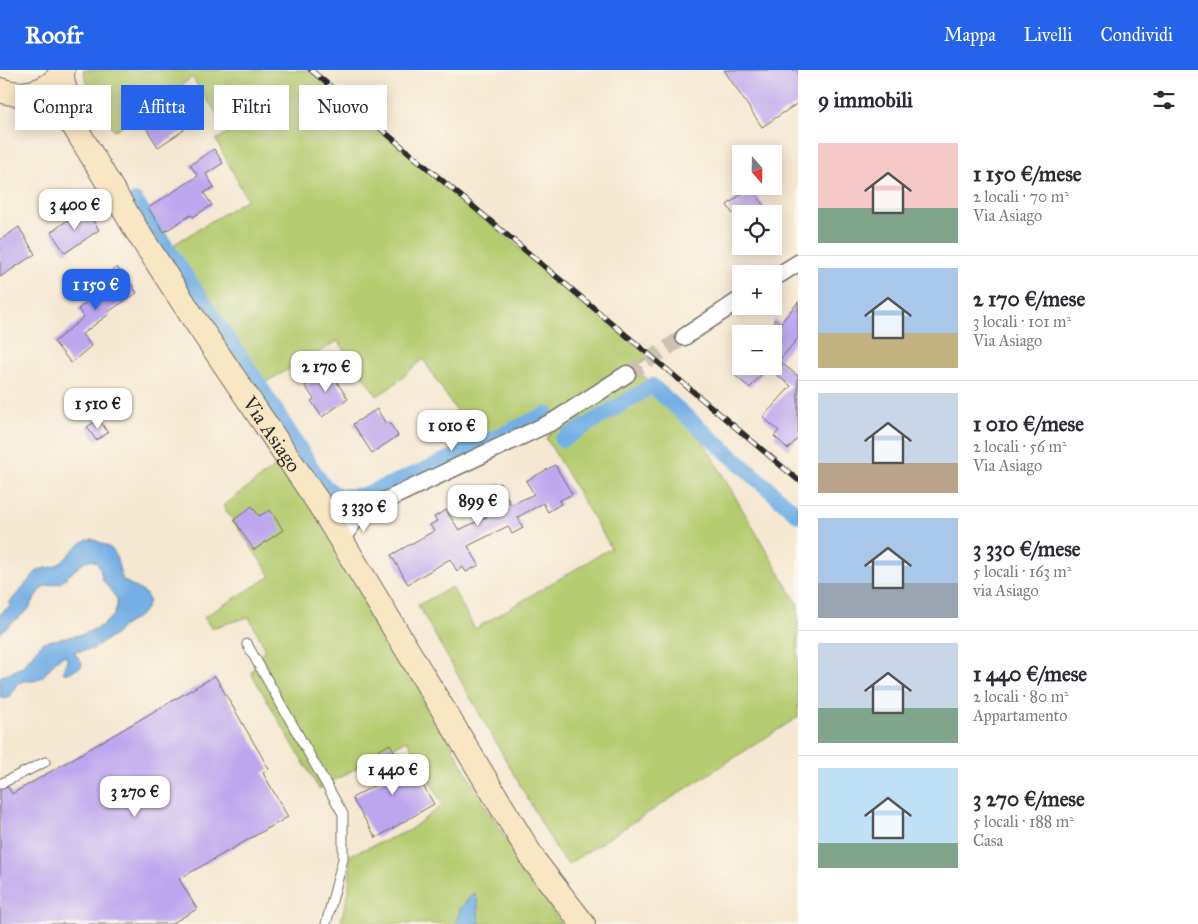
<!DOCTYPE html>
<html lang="it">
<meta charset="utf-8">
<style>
body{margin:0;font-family:"IM FELL Great Primer",serif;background:#f2f2f3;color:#2b2b33;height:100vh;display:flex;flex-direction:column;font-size:19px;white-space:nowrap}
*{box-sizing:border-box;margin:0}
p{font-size:16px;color:#7c7c81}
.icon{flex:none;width:28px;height:28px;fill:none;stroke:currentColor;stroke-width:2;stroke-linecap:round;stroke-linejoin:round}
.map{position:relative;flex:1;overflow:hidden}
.side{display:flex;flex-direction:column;background:#fff;width:400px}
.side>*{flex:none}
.hud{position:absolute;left:15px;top:15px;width:475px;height:45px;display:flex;gap:10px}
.needle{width:32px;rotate:160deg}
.controls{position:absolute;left:732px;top:75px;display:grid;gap:10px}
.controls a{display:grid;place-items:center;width:50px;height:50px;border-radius:0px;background:#fff;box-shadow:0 2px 12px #0003;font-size:25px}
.price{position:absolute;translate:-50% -42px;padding:0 11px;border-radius:10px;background:#fff;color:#222;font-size:16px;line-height:32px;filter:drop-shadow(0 1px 2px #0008)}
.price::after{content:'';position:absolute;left:50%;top:30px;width:15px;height:11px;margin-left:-8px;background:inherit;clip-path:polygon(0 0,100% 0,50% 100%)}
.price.current{background:#2563eb;color:#fff}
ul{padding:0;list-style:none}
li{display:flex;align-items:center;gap:15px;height:125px;padding:0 20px}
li+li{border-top:1px solid #e1e1e2}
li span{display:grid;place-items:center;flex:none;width:140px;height:100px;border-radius:0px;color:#555}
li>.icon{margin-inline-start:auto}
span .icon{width:60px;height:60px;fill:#fffc;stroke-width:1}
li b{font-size:21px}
h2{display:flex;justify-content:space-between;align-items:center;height:60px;padding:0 20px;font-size:21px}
.tag{padding:0 18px;border-radius:0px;background:#fff;box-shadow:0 2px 12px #0003;font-size:18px;line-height:45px}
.tag.current{background:#2563eb;color:#fff}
header{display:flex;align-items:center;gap:30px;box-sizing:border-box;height:70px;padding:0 25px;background:#2563eb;color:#fff}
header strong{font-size:24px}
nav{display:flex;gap:28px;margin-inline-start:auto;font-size:18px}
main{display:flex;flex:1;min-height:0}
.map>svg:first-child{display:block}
.green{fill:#b5cb6f;stroke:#707b4d}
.water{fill:#73afe5;stroke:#4f6d88}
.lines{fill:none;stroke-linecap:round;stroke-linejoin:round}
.canal{stroke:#73afe5;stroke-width:16}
.building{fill:#bca6ee}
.street-tunnel{stroke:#cdc2b1;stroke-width:16;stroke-dasharray:16 8;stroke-linecap:butt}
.lane-casing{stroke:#726d65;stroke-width:11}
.street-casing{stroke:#726d65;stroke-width:19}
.secondary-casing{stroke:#726d65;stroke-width:26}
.lane{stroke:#fff;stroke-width:9}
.street{stroke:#fff;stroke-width:16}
.secondary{stroke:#f9e7c3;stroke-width:24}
.rail-casing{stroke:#2b2b2b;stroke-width:5.5}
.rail{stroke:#fbf7ec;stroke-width:4;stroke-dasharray:11;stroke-linecap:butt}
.labels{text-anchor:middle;stroke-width:5;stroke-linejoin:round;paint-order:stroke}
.street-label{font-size:20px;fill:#2b2b2b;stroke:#fbf7ec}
</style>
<header>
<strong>Roofr</strong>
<nav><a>Mappa</a><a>Livelli</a><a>Condividi</a></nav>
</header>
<main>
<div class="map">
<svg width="798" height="854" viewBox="0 0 798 854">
<rect width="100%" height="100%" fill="#fbf7ec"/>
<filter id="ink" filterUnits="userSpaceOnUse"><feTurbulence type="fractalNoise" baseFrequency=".02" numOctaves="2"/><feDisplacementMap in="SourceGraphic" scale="10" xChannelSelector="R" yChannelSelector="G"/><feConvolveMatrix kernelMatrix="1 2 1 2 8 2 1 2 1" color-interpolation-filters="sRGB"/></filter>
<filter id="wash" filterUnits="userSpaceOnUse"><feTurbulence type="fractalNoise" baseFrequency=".0096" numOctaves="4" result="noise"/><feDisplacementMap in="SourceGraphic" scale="20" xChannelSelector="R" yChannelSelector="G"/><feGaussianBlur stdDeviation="1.12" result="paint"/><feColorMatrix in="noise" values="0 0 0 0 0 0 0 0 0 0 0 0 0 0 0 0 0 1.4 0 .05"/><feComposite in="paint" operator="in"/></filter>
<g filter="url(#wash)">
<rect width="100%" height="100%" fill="#f5e8d2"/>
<g class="green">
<path d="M83,0H309L649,287L598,322L483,383L423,289L391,317L377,326L338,271L252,320L160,183L247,129L216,70L229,62L192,7L166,28L114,61L89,19Z"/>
<path d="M640,303L686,342L798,535V647L568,794L559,784L418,535L452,517L475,559L611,478L546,368L560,354Z"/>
<path d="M285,389L381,549L486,737L561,854H340L349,821L350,785L408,761L443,735L407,670L319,719L251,603L265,578L249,547L211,558L204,547L271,506L223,436Z"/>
</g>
<g class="water">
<path d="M92,469C123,481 113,484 123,510L145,523L149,530C146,546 134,548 122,557C118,561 115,566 110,568C103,572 100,573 94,579L74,582L82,593L81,597L66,604L63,602C63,595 69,592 66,585C52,589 50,603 39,609C31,614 24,607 17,615C13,619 12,624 8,628L0,627V607L22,597L43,572L84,564L103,555L114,545L117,536V529L102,509L100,498L96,492L91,490L85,491L60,513L45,516L39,521L28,540L3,560L0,564V544L10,536L9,533L37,501C43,497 51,499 57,495C70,488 76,471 92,469Z"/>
<path d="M474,822C481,836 476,841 480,854H455L461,838Z"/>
</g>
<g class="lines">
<g class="canal">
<path d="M135,131L256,310L322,414L333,423L342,427L364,425L418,403L547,344"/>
<path d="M562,370L652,316L798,445"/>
</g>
</g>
<g id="blocks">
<g class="building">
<path d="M724,0H798V33L762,57Z"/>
<path d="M165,31L184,60L158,77L140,48Z"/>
<path d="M214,79L223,93L206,104L214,117L204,123L212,135L193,147L191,145L164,162L148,138L198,106L190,95Z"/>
<path d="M751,117L769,144H733L727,135Z"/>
<path d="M86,140L99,160L65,183L51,162L75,145L76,147Z"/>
<path d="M19,157L35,184L0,207V170Z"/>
<path d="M117,197L120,202L122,201L137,223L108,242L109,244L82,264L91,276L71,293L54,272L84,247L78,239L94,226L87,217Z"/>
<path d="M798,232V268L779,291L798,306V368L788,379L774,366L779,361L763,347L791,316L774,303V249L780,254Z"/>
<path d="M739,296H768L750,318L733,304Z"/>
<path d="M329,300L348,329L322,347L311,331L314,329L305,316Z"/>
<path d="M377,339L386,354L389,352L398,366L372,383L353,354Z"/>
<path d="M99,349L108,363L96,370L87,357Z"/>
<path d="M555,395L572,424L559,431L561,434L548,442L543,433L518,447L523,458L512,464L508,456L468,476L479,495L466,502L463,497L457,501L450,489L408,514L391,485L434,461L430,455L437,451L434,447L446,440L459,460L487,447L476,426L500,413L511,435L534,424L526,411Z"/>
<path d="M252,436L259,446L270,440L283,460L254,480L234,450Z"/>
<path d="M215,606L269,699L263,703L288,747L179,809L197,839L171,854H0V720L8,717L12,724Z"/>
<path d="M390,674L404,698L410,694L434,734L376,768L352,728L391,706L376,682Z"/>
</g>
</g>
</g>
<g filter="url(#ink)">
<use href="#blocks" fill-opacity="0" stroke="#726d65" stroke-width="1"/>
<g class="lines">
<path class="street-tunnel" d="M627,304L684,267"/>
<defs>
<g id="lane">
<path d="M247,574L343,744V789L326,854"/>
<path d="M0,714L45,692"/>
</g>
<g id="street">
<path d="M774,208L798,193"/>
<path d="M684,267L741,229"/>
<path d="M320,435L341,443L363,441L554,351L627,304"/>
<path d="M343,473C347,459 354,451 363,441"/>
</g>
<g id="secondary">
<path id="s1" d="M61,4L73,54L137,161L194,249L320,435L535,792L583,854"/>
<path d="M0,20C22,28 51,23 63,0"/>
<path d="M26,24L73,54"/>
</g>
</defs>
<use href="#lane" class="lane-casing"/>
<use href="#street" class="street-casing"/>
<use href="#secondary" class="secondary-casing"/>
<use href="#lane" class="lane"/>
<use href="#street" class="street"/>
<use href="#secondary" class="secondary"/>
<defs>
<path id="rail" d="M311,0L798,410"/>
</defs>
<use href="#rail" class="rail-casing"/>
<use href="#rail" class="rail"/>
</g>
</g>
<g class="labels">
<g class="street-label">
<text dy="7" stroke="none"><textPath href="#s1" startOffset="420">Via Asiago</textPath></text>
</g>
</g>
</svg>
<div class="controls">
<a><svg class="needle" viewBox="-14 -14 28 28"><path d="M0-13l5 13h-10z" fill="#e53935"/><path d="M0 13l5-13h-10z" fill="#7c7c81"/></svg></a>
<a><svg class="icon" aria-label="locate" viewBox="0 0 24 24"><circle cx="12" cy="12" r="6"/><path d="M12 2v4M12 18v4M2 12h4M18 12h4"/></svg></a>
<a>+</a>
<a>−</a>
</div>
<b class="price" style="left:75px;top:161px">3 400 €</b>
<b class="price current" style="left:96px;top:241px">1 150 €</b>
<b class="price" style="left:326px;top:323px">2 170 €</b>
<b class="price" style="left:98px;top:360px">1 510 €</b>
<b class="price" style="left:452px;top:382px">1 010 €</b>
<b class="price" style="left:478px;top:457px">899 €</b>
<b class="price" style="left:364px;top:463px">3 330 €</b>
<b class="price" style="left:393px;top:726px">1 440 €</b>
<b class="price" style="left:135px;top:748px">3 270 €</b>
<div class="hud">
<a class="tag">Compra</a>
<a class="tag current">Affitta</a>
<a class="tag">Filtri</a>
<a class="tag">Nuovo</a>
</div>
</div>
<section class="side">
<h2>9 immobili<svg class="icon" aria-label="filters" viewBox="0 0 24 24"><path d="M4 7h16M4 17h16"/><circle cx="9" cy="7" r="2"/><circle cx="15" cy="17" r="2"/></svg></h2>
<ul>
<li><span style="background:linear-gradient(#f6c9c9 65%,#7fa58c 0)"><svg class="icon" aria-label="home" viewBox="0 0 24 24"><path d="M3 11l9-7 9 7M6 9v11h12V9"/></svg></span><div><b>1 150 €/mese</b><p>2 locali · 70 m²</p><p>Via Asiago</p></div></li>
<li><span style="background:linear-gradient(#a9c7e8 65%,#c2b280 0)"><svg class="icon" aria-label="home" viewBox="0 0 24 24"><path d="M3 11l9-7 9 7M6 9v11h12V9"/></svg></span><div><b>2 170 €/mese</b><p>3 locali · 101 m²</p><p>Via Asiago</p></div></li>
<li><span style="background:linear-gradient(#c9d6e8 70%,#b9a48a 0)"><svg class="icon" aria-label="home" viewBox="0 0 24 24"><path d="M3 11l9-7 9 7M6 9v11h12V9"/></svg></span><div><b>1 010 €/mese</b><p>2 locali · 56 m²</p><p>Via Asiago</p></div></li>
<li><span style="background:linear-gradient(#a9c7e8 65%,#9aa5b1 0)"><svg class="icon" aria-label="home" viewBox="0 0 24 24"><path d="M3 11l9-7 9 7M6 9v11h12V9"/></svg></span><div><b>3 330 €/mese</b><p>5 locali · 163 m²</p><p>via Asiago</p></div></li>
<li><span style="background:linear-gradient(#c9d6e8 65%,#7fa58c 0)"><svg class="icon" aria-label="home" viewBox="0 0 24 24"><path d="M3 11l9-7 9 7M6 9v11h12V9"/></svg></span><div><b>1 440 €/mese</b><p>2 locali · 80 m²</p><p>Appartamento</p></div></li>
<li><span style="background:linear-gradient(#bfe0f5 75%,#7fa58c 0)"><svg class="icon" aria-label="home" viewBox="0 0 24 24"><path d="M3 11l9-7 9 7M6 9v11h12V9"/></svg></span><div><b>3 270 €/mese</b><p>5 locali · 188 m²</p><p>Casa</p></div></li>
</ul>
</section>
</main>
